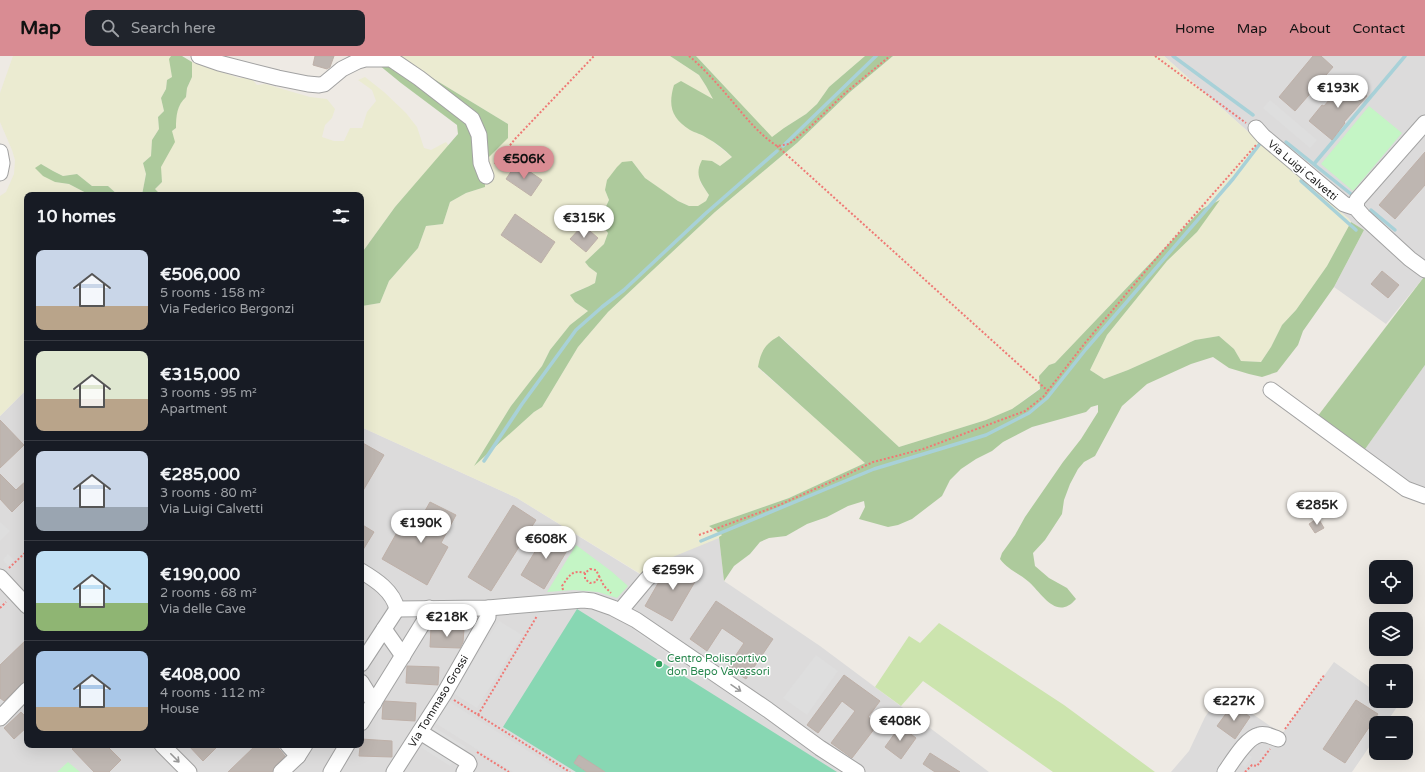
<!DOCTYPE html>
<meta charset="utf-8">
<style>
body{margin:0;font-family:"Varela Round",sans-serif;background:#20242c;color:#f1f3f6;height:100vh;display:flex;flex-direction:column;font-size:15px;white-space:nowrap}
*{box-sizing:border-box;margin:0}
p{font-size:13px;color:#9ea1a6}
.icon{flex:none;width:22px;height:22px;fill:none;stroke:currentColor;stroke-width:2;stroke-linecap:round;stroke-linejoin:round}
.map{position:relative;flex:1;overflow:hidden}
.panel{position:absolute;left:24px;top:136px;width:340px;height:556px;display:flex;flex-direction:column;background:#171b24;border-radius:8px;box-shadow:0 4px 16px #0002}
.panel>*{flex:none}
.fabs{position:absolute;left:1369px;top:504px;display:grid;gap:8px}
.fabs a{display:grid;place-items:center;width:44px;height:44px;border-radius:8px;background:#171b24;box-shadow:0 4px 16px #0002;font-size:20px}
.price{position:absolute;translate:-50% -34px;padding:0 9px;border-radius:14px;background:#fff;color:#222;font-size:13px;line-height:26px;filter:drop-shadow(0 1px 2px #0008)}
.price::after{content:'';position:absolute;left:50%;top:24px;width:12px;height:9px;margin-left:-6px;background:inherit;clip-path:polygon(0 0,100% 0,50% 100%)}
.price.selected{background:#d98c93;color:#111}
ul{padding:0;list-style:none}
li{display:flex;align-items:center;gap:12px;height:100px;padding:0 12px}
li+li{border-top:1px solid #363941}
li span{display:grid;place-items:center;flex:none;width:112px;height:80px;border-radius:8px;color:#555}
li>.icon{margin-inline-start:auto}
span .icon{width:48px;height:48px;fill:#fffc;stroke-width:1}
li b{font-size:17px}
h2{display:flex;justify-content:space-between;align-items:center;height:48px;padding:0 12px;font-size:17px}
header{display:flex;align-items:center;gap:24px;box-sizing:border-box;height:56px;padding:0 20px;background:#d98c93;color:#111}
header strong{font-size:19px}
nav{display:flex;gap:22px;margin-inline-start:auto;font-size:14px}
.search{width:280px;height:36px;background:#20242c;display:flex;align-items:center;gap:10px;box-sizing:border-box;padding:0 14px;border-radius:8px;color:#9ea1a6;font-size:15px}
.map>svg:first-child{display:block}
.residential{fill:#dcdbdb}
.farmland{fill:#ebebd1}
.grass{fill:#cce4ae}
.forest{fill:#adca9c}
.park{fill:#c4f5c5}
.pitch{fill:#88d7b3}
.parking{fill:#dedede}
.lines{fill:none;stroke-linecap:round;stroke-linejoin:round}
.stream{stroke:#a8d1d8;stroke-width:3.5}
.building{fill:#beb6b1;stroke:#beb0a8}
.minor-casing{stroke:#a2a2a2;stroke-width:17}
.path{stroke:#ef7975;stroke-width:2;stroke-dasharray:2 2;stroke-linecap:butt}
.minor{stroke:#fff;stroke-width:15}
.oneway{stroke:#9a9a9a}
.leisure-dot{fill:#2e9e5b;stroke:#fff;stroke-width:1.5}
.labels{text-anchor:middle;stroke-width:3;stroke-linejoin:round;paint-order:stroke}
.street-label{font-size:11px;fill:#1e1e1e;stroke:#fff}
.leisure-label{font-size:11px;fill:#27864d;stroke:#fff;text-anchor:start}
</style>
<header>
<strong>Map</strong>
<div class="search"><svg class="icon" aria-label="search" viewBox="0 0 24 24"><circle cx="10" cy="10" r="6"/><path d="M15 15l6 6"/></svg>Search here</div>
<nav><a>Home</a><a>Map</a><a>About</a><a>Contact</a></nav>
</header>
<div class="map">
<svg width="1425" height="716" viewBox="0 0 1425 716">
<rect width="100%" height="100%" fill="#eeeae4"/>
<g class="residential">
<path d="M1164,0H1425V222L1424,221L1386,268L1334,231L1364,174L1351,166L1349,163L1265,91Z"/>
<path d="M1425,309V445L1363,396Z"/>
<path d="M27,333V689H361V371L517,442L643,520L652,509L719,481L724,525L820,590L989,716H0V360Z"/>
<path d="M1334,606L1376,636V645H1389L1397,651L1386,667H1376V681L1352,716H1171L1189,695L1205,661L1222,637L1282,678Z"/>
</g>
<g class="farmland">
<path d="M13,0H171L170,3L172,21L167,24L166,33L161,42L164,55L158,61L159,73L152,84L151,100L143,107L146,118L142,139H118L108,130H92L77,118L63,120L53,115L41,108L55,126L69,128L90,139H27V333L0,360V140L6,136L14,118L15,104L12,94L0,66V37Z"/>
<path d="M396,0H670L699,19L706,30L714,44L690,74L707,81L732,101L720,110L712,105L700,126L709,139L706,145L698,151L689,150L678,145L653,128L645,122L632,105L605,134L609,144L600,163L602,169L608,177L604,188L585,206L589,211L597,217L595,227L588,231L576,235L575,246L588,255L570,269L550,294L542,310L511,350L475,409L534,356L542,351L578,291L608,256L715,156L797,87L850,36L893,0H1164L1265,91L1349,163L1351,166L1327,210L1296,254L1282,269L1271,291L1261,306L1241,305L1234,293L1219,280L1195,284L1128,314L1104,323L1090,314L1107,279L1167,205L1197,176L1202,153L1055,307L1049,309L1039,320L1040,332L1012,353L986,364L899,391L780,280L758,312L866,407L789,442L709,470L722,479L719,482L653,509L644,520L517,442L361,371V260L362,250L380,247L389,225L418,192L426,170L443,168L450,146L466,137L485,131V105L508,68Z"/>
<path d="M696,0H865L829,31L817,48L806,58L784,72L772,82Z"/>
<path d="M192,6L239,22H251L257,29L265,28L310,41L327,43L335,53L332,62L325,69L322,81L334,85H344L350,72H362L367,56L376,45L372,34L358,24L365,21L384,36L406,57L417,71L424,92L431,94L446,86L449,90L395,151L361,198V139H161L155,133L162,126L160,111L167,100L172,75L176,72V59L181,45L186,41L187,32L192,21Z"/>
</g>
<path class="grass" d="M939,567L1064,649L1155,716H1053L923,625L901,650L875,631L909,580L920,587Z"/>
<g class="forest">
<path d="M171,0H182L192,6V21L187,32L186,41C177,49 176,60 176,72L172,75L175,86L161,111L162,126L155,133L161,139H142L146,118L143,107L151,100L152,84L159,73L158,61L164,55L161,42L166,33L167,24L172,21L169,3Z"/>
<path d="M368,0H396L508,68V82L485,105V131L466,137L450,146L443,168L426,170L418,192L389,225L380,247L362,250L361,260V198L395,151L458,78L457,69L401,27Z"/>
<path d="M670,0H696L772,81L784,72L806,58L817,48L829,31L865,0H893L850,36L797,87L715,156L608,256L578,291L542,351L534,356L474,410L511,350L542,310L550,294L570,269L588,255L575,246L570,239C578,234 587,232 595,227L597,217L589,211L585,206L604,188L608,177L602,169L600,163L609,144L605,134L607,124L617,111L622,106L632,105L645,122L678,145L689,150H698L706,145L709,139C701,127 694,119 702,104L712,105L720,110L732,101C725,94 716,87 707,82C702,78 695,77 690,74C671,62 668,49 674,29L681,25L713,43L706,30L699,19Z"/>
<path d="M41,108L53,115L63,120L77,118L92,130H108L118,139H90L69,128L55,126L43,120L35,112Z"/>
<path d="M1220,144L1197,176L1167,205L1107,279L1090,314L1104,323L1128,314L1195,284L1219,280L1234,293L1241,305L1261,306L1271,291L1282,269L1296,254L1327,210L1351,166L1364,174L1334,231L1303,275L1298,289L1277,316L1262,321L1249,318L1229,312L1213,301L1191,308L1147,328L1122,350L1095,400L1084,406L1078,413L1070,428L1064,444L1062,458L1045,484L1033,497L1035,510L1049,522L1067,532L1076,543C1057,565 1043,539 1029,526C1018,516 1009,515 1000,503L1002,497L1015,479L1025,461L1063,406L1081,383L1098,356V349L1091,351L1086,356L1032,371L1003,386L992,395L976,403L961,413L950,424L942,440L912,463L898,469L888,471L859,463L865,451L864,445L848,450L827,461L807,468L786,480L769,482L760,486L750,498L734,510L724,525L719,481L722,479L709,470L789,442L865,407L758,311C761,295 765,288 779,280L899,391L986,364L1012,353L1040,333L1039,320L1049,309L1055,307L1202,153Z"/>
<path d="M1424,221L1425,222V309L1363,396L1317,361Z"/>
</g>
<g class="park">
<path d="M1369,50L1402,77L1353,135L1321,108Z"/>
<path d="M576,489L611,515L628,530L617,542L598,536L574,534L547,536Z"/>
<path d="M68,706L80,716H57Z"/>
</g>
<path class="pitch" d="M577,553L837,716H605L579,700L574,707L587,716H576L503,671Z"/>
<g class="parking">
<path d="M1270,44L1317,84L1310,92L1263,52Z"/>
<path d="M1397,84H1402L1364,129L1363,125Z"/>
<path d="M0,466L10,475L0,485Z"/>
<path d="M8,498L14,504L8,510L3,504Z"/>
<path d="M499,565L522,579L477,652L453,637Z"/>
<path d="M636,572L767,659L764,663L678,602L676,604L633,574Z"/>
<path d="M816,599L838,615L807,659L783,642Z"/>
<path d="M446,644L562,716H513L432,665Z"/>
<path d="M779,669L845,716H839L777,671Z"/>
<path d="M434,671L466,691L463,696L431,676Z"/>
<path d="M426,686L455,703L450,710L422,692Z"/>
<path d="M1245,696L1252,701L1245,711L1238,706Z"/>
</g>
<g class="lines">
<g class="stream">
<path d="M1173,0L1253,59"/>
<path d="M1286,86L1351,138"/>
<path d="M783,90L876,0"/>
<path d="M1314,108L1405,0"/>
<path d="M1301,125L1356,174"/>
<path d="M1371,154L1395,174"/>
<path d="M484,405L522,348L576,274L602,251L624,234L705,158L777,95"/>
<path d="M701,485L874,413L986,379L1029,357L1047,342L1086,293L1233,123L1262,85"/>
</g>
</g>
<g class="building">
<path d="M315,0H334L330,11L327,13L313,9Z"/>
<path d="M1313,0H1321L1333,11L1295,55L1279,41Z"/>
<path d="M1347,23L1367,40L1344,66L1345,67L1332,84L1309,65L1322,49L1324,50Z"/>
<path d="M1425,96V129L1395,163L1379,149Z"/>
<path d="M517,107L542,124L531,140L506,123Z"/>
<path d="M515,158L555,186L541,207L501,179Z"/>
<path d="M583,169L598,182L586,196L570,183Z"/>
<path d="M1382,215L1399,229L1388,242L1371,228Z"/>
<path d="M0,364L24,389L0,412Z"/>
<path d="M361,386L384,399L361,438Z"/>
<path d="M0,418L16,434L27,424V441L12,456L0,443Z"/>
<path d="M430,446L456,459L441,487L448,491L427,529L382,503L404,464L416,471Z"/>
<path d="M513,449L536,464L491,535L468,521Z"/>
<path d="M1318,462L1324,472L1315,477L1309,468Z"/>
<path d="M361,468L374,476L361,497Z"/>
<path d="M548,474L571,488L544,533L521,519Z"/>
<path d="M680,506L700,517L672,565L645,550L660,524Z"/>
<path d="M716,545L773,583L746,623L728,611L744,587L722,572L707,595L690,583Z"/>
<path d="M431,571L464,573L463,586L460,592L430,591Z"/>
<path d="M27,583V624L21,628L4,645L0,642V609Z"/>
<path d="M407,610L439,611L438,629L406,627Z"/>
<path d="M844,619L880,645L868,661L878,668L852,702L831,687L855,655L842,645L818,677L807,669Z"/>
<path d="M1356,644L1378,658L1345,707L1323,693Z"/>
<path d="M385,645L416,647L415,665L382,663L383,648Z"/>
<path d="M1233,648L1250,661L1235,683L1217,670Z"/>
<path d="M21,656L27,662V671L14,683L4,672Z"/>
<path d="M900,670L916,682L901,703L885,691Z"/>
<path d="M361,683L392,685V701L359,700Z"/>
<path d="M77,689H106L121,704L109,716H94L72,693Z"/>
<path d="M188,689H219L203,705Z"/>
<path d="M256,689H276L285,700L275,710L272,716H228Z"/>
<path d="M930,697L960,716H935L923,708Z"/>
<path d="M579,699L605,716H587L574,707Z"/>
</g>
<g class="lines">
<defs>
<g id="minor">
<path d="M199,0L219,7L278,22L308,28L319,29L324,28L342,13L358,5L365,3H391L419,22L472,63L479,79L481,107L486,120"/>
<path d="M1256,72L1263,80L1344,148L1356,152L1363,160L1410,203L1425,214"/>
<path d="M0,96L2,107L0,117"/>
<path d="M1356,152L1357,144L1425,67"/>
<path d="M1271,334L1406,433L1425,440"/>
<path d="M361,515C376,524 393,535 397,553"/>
<path d="M0,521L27,550"/>
<path d="M397,553L488,552L583,544L593,545L613,552L636,564L768,654L820,692L857,716"/>
<path d="M620,555L646,524L659,511"/>
<path d="M384,573L403,600"/>
<path d="M361,608L397,553"/>
<path d="M361,626L374,647"/>
<path d="M0,662L27,634"/>
<path d="M361,667L428,559L429,552"/>
<path d="M420,676L468,706L469,708L464,716"/>
<path d="M162,689L189,716"/>
<path d="M288,689L298,700"/>
<path d="M281,716L298,700L305,689"/>
<path d="M331,716L347,689"/>
<path d="M394,716L444,638L488,561V552"/>
<path d="M1225,716C1233,705 1246,682 1259,679C1265,677 1272,681 1278,683"/>
</g>
</defs>
<use href="#minor" class="minor-casing"/>
<g class="path">
<path d="M689,0C700,9 710,20 720,31C738,51 754,75 777,90L789,88L809,72L844,38L890,0"/>
<path d="M1155,0L1246,67"/>
<path d="M777,90L1048,335"/>
<path d="M495,108L515,83L594,0"/>
<path d="M699,479L777,450L844,420L873,406L923,393L1025,355L1043,341L1085,287L1154,205L1256,89"/>
<path d="M9,512L27,495"/>
<path d="M590,513L596,514L599,520L596,526L590,527L585,523V517Z"/>
<path d="M599,520L604,530L611,537"/>
<path d="M563,534L562,530C569,520 572,513 585,517"/>
<path d="M0,552L6,546"/>
<path d="M454,644L570,716"/>
<path d="M478,659L537,560"/>
<path d="M1285,673L1325,618"/>
<path d="M477,696L509,716"/>
<path d="M1245,716L1252,709L1257,710L1270,693"/>
</g>
<use href="#minor" class="minor"/>
</g>
<defs><path id="oneway-shaft" d="M-6 0H5M1.5-3L5.5 0L1.5 3" fill="none" stroke-width="1.6" stroke-linecap="round" stroke-linejoin="round"/></defs>
<g class="oneway">
<use href="#oneway-shaft" transform="translate(736 632) rotate(34)"/>
<use href="#oneway-shaft" transform="translate(175 702) rotate(45)"/>
</g>
<circle class="leisure-dot" cx="659" cy="608" r="4"/>
<g class="labels">
<g class="street-label">
<text transform="translate(1303 114) rotate(40)" y="4">Via Luigi Calvetti</text>
<text transform="translate(438 645) rotate(-59)" y="4">Via Tommaso Grossi</text>
</g>
<g class="leisure-label">
<text x="667" y="606">Centro Polisportivo<tspan x="667" dy="13">don Bepo Vavassori</tspan></text>
</g>
</g>
</svg>
<div class="fabs">
<a><svg class="icon" aria-label="locate" viewBox="0 0 24 24"><circle cx="12" cy="12" r="6"/><path d="M12 2v4M12 18v4M2 12h4M18 12h4"/></svg></a>
<a><svg class="icon" aria-label="layers" viewBox="0 0 24 24"><path d="M12 4l9 5-9 5-9-5zM3 14l9 5 9-5"/></svg></a>
<a>+</a>
<a>−</a>
</div>
<b class="price" style="left:1338px;top:53px">€193K</b>
<b class="price selected" style="left:524px;top:124px">€506K</b>
<b class="price" style="left:584px;top:183px">€315K</b>
<b class="price" style="left:1317px;top:470px">€285K</b>
<b class="price" style="left:421px;top:488px">€190K</b>
<b class="price" style="left:546px;top:504px">€608K</b>
<b class="price" style="left:673px;top:535px">€259K</b>
<b class="price" style="left:447px;top:582px">€218K</b>
<b class="price" style="left:1234px;top:666px">€227K</b>
<b class="price" style="left:900px;top:686px">€408K</b>
<section class="panel">
<h2>10 homes<svg class="icon" aria-label="filters" viewBox="0 0 24 24"><path d="M4 7h16M4 17h16"/><circle cx="9" cy="7" r="2"/><circle cx="15" cy="17" r="2"/></svg></h2>
<ul>
<li><span style="background:linear-gradient(#c9d6e8 70%,#b9a48a 0)"><svg class="icon" aria-label="home" viewBox="0 0 24 24"><path d="M3 11l9-7 9 7M6 9v11h12V9"/></svg></span><div><b>€506,000</b><p>5 rooms · 158 m²</p><p>Via Federico Bergonzi</p></div></li>
<li><span style="background:linear-gradient(#dfe7d0 60%,#b9a48a 0)"><svg class="icon" aria-label="home" viewBox="0 0 24 24"><path d="M3 11l9-7 9 7M6 9v11h12V9"/></svg></span><div><b>€315,000</b><p>3 rooms · 95 m²</p><p>Apartment</p></div></li>
<li><span style="background:linear-gradient(#c9d6e8 70%,#9aa5b1 0)"><svg class="icon" aria-label="home" viewBox="0 0 24 24"><path d="M3 11l9-7 9 7M6 9v11h12V9"/></svg></span><div><b>€285,000</b><p>3 rooms · 80 m²</p><p>Via Luigi Calvetti</p></div></li>
<li><span style="background:linear-gradient(#bfe0f5 65%,#8fb573 0)"><svg class="icon" aria-label="home" viewBox="0 0 24 24"><path d="M3 11l9-7 9 7M6 9v11h12V9"/></svg></span><div><b>€190,000</b><p>2 rooms · 68 m²</p><p>Via delle Cave</p></div></li>
<li><span style="background:linear-gradient(#a9c7e8 70%,#b9a48a 0)"><svg class="icon" aria-label="home" viewBox="0 0 24 24"><path d="M3 11l9-7 9 7M6 9v11h12V9"/></svg></span><div><b>€408,000</b><p>4 rooms · 112 m²</p><p>House</p></div></li>
</ul>
</section>
</div>
